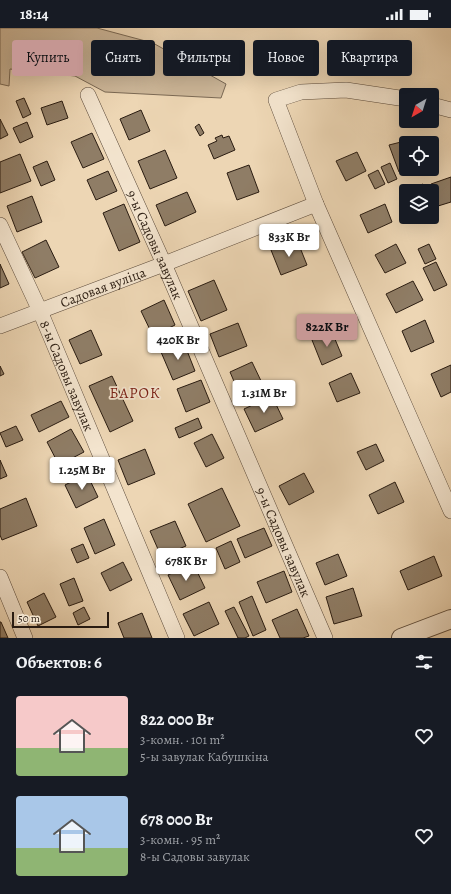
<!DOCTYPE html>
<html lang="ru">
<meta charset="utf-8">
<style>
body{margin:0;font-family:Alegreya,serif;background:#20242c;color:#f1f3f6;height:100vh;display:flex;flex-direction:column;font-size:15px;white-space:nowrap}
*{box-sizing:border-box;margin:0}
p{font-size:13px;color:#9ea1a6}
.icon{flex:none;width:22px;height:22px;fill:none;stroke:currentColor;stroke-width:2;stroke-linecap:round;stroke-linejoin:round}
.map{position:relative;height:610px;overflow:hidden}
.side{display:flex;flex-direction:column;background:#171b24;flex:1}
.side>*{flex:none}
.banner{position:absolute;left:12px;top:12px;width:427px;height:36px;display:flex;gap:8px}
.needle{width:26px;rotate:219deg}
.buttons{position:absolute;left:399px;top:60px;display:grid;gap:8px}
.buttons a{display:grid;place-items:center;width:40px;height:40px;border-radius:4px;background:#171b24;box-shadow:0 4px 16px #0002;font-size:20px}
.scale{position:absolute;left:12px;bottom:10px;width:97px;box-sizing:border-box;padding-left:4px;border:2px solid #2a1c11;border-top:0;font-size:11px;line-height:14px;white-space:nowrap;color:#2a1c11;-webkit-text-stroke:3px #f3e4ce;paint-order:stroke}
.price{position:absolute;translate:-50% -34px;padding:0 9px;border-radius:4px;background:#fff;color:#222;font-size:13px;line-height:26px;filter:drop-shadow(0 1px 2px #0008)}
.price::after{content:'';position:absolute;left:50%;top:24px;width:12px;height:9px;margin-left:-6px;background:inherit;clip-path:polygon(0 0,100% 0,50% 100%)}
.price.active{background:#c59692;color:#111}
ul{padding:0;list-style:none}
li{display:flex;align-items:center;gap:12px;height:100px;padding:0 16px}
li span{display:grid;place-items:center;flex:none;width:112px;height:80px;border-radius:4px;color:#555}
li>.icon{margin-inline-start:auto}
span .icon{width:48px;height:48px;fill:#fffc;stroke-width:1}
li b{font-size:17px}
h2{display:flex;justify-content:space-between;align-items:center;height:48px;padding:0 16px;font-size:17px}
.tag{padding:0 14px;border-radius:4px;background:#171b24;box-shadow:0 4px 16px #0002;font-size:14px;line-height:36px}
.tag.active{background:#c59692;color:#111}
.status{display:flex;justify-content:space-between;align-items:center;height:28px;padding:0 20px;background:#171b24;direction:ltr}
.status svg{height:11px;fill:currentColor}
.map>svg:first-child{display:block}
.green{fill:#ccb698;stroke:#7b6954}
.building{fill:#8f7d66;stroke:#2a1c11}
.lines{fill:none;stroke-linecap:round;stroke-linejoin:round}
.minor-casing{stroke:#5b4a3a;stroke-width:16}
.tertiary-casing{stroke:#5b4a3a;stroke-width:20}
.minor{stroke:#f3e4ce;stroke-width:15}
.tertiary{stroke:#f3e4ce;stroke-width:18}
.labels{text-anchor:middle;stroke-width:3.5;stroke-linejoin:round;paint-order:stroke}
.street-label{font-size:14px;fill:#2a1c11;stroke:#f3e4ce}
.neighbourhood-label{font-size:15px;letter-spacing:1px;fill:#7a1f14;stroke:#f3e4ce}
</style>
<div class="status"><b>18:14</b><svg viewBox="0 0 49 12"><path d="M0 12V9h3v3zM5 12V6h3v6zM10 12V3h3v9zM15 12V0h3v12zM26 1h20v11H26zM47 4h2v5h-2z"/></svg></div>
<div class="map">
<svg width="451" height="610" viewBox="0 0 451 610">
<rect width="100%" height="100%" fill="#edd6b4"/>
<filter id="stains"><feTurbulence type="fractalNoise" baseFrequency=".005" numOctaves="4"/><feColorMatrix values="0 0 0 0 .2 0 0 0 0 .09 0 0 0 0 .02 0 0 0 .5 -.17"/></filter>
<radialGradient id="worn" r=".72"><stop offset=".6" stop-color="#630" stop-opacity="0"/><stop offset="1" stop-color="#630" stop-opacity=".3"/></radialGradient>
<path class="green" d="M0,0H97L153,15L226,56L221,70L105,64L75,48L10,41L9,58L0,56Z"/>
<g class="building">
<path d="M24,70L31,86L23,90L16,73Z"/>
<path d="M62,73L68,90L47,97L41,80Z"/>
<path d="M141,82L150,103L129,112L120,91Z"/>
<path d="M0,91L8,107L0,111Z"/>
<path d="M27,94L33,109L20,115L13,100Z"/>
<path d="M199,96L204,105L200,108L195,99Z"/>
<path d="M92,105L104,131L83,140L71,114Z"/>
<path d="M222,107L223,110L229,108L235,122L214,131L208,117L217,113L215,110Z"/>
<path d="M401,114L404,122L406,121V141H407L399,144L389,117Z"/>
<path d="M165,122L177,150L150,161L138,133Z"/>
<path d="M357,124L366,143L346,153L336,133Z"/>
<path d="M20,126L31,153L0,165V134Z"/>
<path d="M47,133L55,152L41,158L33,139Z"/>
<path d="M390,135L397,151L388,155L381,139Z"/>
<path d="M249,137L259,164L237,172L227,145Z"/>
<path d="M378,142L385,156L375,161L368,147Z"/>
<path d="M108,143L117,163L96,172L87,152Z"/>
<path d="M451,149V174L438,178L431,156Z"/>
<path d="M423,156L426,163H410L409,162Z"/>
<path d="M187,164L196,184L165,198L156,177Z"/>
<path d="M32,168L42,194L17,204L7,178Z"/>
<path d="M124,176L140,214L119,223L103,185Z"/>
<path d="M385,176L392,194L368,205L360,187Z"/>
<path d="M46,212L59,239L35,250L22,224Z"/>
<path d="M297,212L307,237L281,247L271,222Z"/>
<path d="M396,216L406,235L385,245L375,227Z"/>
<path d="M429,216L436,231L425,236L418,221Z"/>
<path d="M436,234L447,257L434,263L423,240Z"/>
<path d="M0,236L9,256L0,260Z"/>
<path d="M214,252L227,282L201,293L188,263Z"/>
<path d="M413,253L423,272L396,285L386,266Z"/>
<path d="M164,272L175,297L153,308L141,283Z"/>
<path d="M425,292L434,314L411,324L402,303Z"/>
<path d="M238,295L247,318L219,329L210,306Z"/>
<path d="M91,302L102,327L80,336L69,312Z"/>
<path d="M332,304L342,328L322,337L312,312Z"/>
<path d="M184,315L195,343L173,352L161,324Z"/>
<path d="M252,334L262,355L239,365L230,344Z"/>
<path d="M451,337V364L441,369L431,346Z"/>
<path d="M0,338L4,346L0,348Z"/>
<path d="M351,345L360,365L337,374L329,355Z"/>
<path d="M112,348L133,393L110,404L89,358Z"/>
<path d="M201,352L210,374L186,384L177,361Z"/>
<path d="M272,368L283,391L255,404L244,381Z"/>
<path d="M61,373L69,389L39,404L31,387Z"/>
<path d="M198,390L202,400L179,410L175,400Z"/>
<path d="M16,398L23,412L6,419L0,405Z"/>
<path d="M71,401L84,424L59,437L47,414Z"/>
<path d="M212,406L224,430L206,439L194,415Z"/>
<path d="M376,416L384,433L366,442L357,424Z"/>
<path d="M145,421L155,446L128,457L118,432Z"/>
<path d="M0,432L7,448L0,451Z"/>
<path d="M304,445L314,464L289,477L279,458Z"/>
<path d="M87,446L98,469L76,480L65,457Z"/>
<path d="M395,454L404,474L378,486L369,467Z"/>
<path d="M222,460L240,498L206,514L188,476Z"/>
<path d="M26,470L37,498L2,512L0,507V481Z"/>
<path d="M104,491L115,517L95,526L84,500Z"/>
<path d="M175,493L186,518L161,528L150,503Z"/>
<path d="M264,500L272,518L245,530L237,511Z"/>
<path d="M231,513L240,534L225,541L216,520Z"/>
<path d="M83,516L89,530L77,535L71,521Z"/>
<path d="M338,526L347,548L325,557L316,535Z"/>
<path d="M434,528L442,548L408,562L400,543Z"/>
<path d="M123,534L132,552L110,563L101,545Z"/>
<path d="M193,535L205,560L180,572L168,547Z"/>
<path d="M284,543L292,564L266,575L257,554Z"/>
<path d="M74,550L83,573L69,578L60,556Z"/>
<path d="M353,560L362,588L334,596L326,569Z"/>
<path d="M44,565L56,589L38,598L27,574Z"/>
<path d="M252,568L266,602L253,608L239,574Z"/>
<path d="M209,574L219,596L194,608L183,586Z"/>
<path d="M84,579L90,591L78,597L73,585Z"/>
<path d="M234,579L249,608L245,610H238L225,583Z"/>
<path d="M297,581L309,608L303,610H280L272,592Z"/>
<path d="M142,585L152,610H124L118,595Z"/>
<path d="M0,594H1L8,610H0Z"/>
</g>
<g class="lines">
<defs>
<g id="minor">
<path id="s1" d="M88,67L164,236L325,610"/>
<path d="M406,71L346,62L301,64L276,72L316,176L451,483"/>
<path d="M432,77L451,82"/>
<path id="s2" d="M0,197L40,283L177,610"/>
<path id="s3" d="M0,298L164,236L316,176"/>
<path d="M0,549L25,610"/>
</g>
<path id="tertiary" d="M401,610L451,591"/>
</defs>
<use href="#minor" class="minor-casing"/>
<use href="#tertiary" class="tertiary-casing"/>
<use href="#minor" class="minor"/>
<use href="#tertiary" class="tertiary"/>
</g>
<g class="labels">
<g class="street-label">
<text dy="5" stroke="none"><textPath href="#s1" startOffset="164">9-ы Садовы завулак</textPath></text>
<text dy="5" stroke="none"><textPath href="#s3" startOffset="110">Садовая вуліца</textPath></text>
<text dy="5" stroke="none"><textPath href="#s2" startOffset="165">8-ы Садовы завулак</textPath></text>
<text dy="5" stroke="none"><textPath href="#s1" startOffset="488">9-ы Садовы завулак</textPath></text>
</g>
<g class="neighbourhood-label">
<text x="135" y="370">БАРОК</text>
</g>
</g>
<rect width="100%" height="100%" filter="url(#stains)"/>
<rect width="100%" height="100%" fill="url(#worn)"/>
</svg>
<div class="buttons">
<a><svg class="needle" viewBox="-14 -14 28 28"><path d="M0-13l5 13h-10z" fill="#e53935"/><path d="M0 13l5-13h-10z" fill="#9ea1a6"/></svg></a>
<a><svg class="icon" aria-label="locate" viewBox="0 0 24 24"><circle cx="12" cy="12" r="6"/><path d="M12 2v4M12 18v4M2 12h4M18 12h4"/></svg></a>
<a><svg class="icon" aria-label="layers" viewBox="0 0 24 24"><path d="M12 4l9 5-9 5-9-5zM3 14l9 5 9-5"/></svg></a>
</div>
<div class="scale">50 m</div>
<b class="price" style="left:289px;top:230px">833K Br</b>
<b class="price active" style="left:327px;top:320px">822K Br</b>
<b class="price" style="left:178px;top:333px">420K Br</b>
<b class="price" style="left:264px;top:386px">1.31M Br</b>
<b class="price" style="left:82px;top:463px">1.25M Br</b>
<b class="price" style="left:186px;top:554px">678K Br</b>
<div class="banner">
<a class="tag active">Купить</a>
<a class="tag">Снять</a>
<a class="tag">Фильтры</a>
<a class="tag">Новое</a>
<a class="tag">Квартира</a>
</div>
</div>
<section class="side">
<h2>Объектов: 6<svg class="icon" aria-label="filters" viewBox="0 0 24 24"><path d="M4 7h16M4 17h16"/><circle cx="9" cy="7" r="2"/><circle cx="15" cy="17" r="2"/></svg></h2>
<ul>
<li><span style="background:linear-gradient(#f6c9c9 65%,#8fb573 0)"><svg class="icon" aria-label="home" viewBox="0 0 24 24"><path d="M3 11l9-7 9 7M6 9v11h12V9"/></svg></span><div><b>822 000 Br</b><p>3-комн. · 101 m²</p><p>5-ы завулак Кабушкіна</p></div><svg class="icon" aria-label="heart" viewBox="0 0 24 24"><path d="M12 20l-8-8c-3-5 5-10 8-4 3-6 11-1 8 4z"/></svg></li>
<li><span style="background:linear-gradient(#a9c7e8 65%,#8fb573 0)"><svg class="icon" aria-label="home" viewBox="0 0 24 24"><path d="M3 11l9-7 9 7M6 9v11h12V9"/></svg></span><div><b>678 000 Br</b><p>3-комн. · 95 m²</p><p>8-ы Садовы завулак</p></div><svg class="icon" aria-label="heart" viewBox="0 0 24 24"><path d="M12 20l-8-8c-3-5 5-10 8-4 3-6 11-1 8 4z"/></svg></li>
</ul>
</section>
